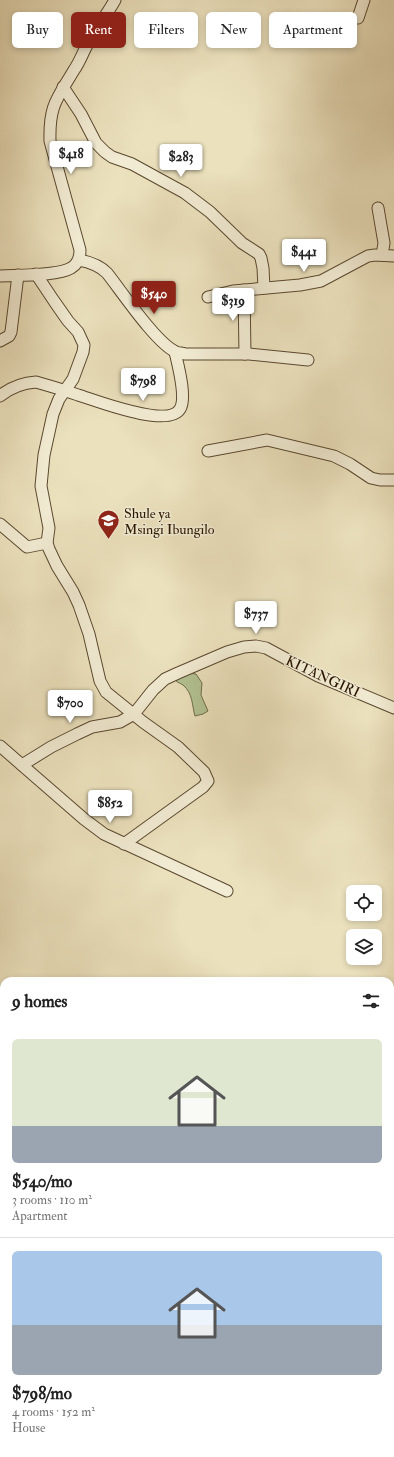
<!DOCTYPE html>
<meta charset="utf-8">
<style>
body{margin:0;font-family:"IM FELL Double Pica",serif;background:#f2f2f2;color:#222;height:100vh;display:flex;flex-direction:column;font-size:15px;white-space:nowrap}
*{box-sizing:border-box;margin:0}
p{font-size:13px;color:#767676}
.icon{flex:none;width:22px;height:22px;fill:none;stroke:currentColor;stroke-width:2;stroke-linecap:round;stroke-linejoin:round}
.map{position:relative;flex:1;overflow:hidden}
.panel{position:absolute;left:0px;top:977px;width:394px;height:480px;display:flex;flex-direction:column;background:#fff;border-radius:12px 12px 0 0;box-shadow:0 2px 6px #0003}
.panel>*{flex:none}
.top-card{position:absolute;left:12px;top:12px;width:370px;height:36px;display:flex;gap:8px}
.tools{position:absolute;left:346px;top:885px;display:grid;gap:8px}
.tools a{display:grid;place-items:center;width:36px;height:36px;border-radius:6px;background:#fff;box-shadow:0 2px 6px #0003;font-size:20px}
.price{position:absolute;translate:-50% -34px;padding:0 9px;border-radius:4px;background:#fff;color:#222;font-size:13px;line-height:26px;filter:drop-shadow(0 1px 2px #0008)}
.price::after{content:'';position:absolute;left:50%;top:24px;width:12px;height:9px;margin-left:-6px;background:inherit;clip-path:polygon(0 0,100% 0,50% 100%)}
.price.selected{background:#8f2418;color:#fff}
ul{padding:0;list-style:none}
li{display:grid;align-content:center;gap:8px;height:212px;padding:0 12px}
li+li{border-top:1px solid #e0e0e0}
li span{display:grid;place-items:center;height:124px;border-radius:6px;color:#555}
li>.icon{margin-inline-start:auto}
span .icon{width:72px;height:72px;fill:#fffc;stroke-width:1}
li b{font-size:17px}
h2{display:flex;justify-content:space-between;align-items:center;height:48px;padding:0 12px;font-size:17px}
.chip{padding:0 14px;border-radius:6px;background:#fff;box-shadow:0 2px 6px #0003;font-size:14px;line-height:36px}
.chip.selected{background:#8f2418;color:#fff}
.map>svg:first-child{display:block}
.green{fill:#b3c394;stroke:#6e6c4a}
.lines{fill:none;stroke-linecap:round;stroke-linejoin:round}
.minor-casing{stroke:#5a482f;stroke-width:13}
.major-casing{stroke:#291500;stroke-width:16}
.minor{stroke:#f2ecd4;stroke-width:11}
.major{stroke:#ebe1bd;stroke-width:14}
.labels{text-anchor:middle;stroke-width:3;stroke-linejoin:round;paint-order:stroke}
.poi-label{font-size:14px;fill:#291500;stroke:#f2ecd4;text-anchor:start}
.street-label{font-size:14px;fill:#291500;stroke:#f2ecd4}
</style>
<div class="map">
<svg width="394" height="1457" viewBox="0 0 394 1457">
<rect width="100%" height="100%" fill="#ebe1bd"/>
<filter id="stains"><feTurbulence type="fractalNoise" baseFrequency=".005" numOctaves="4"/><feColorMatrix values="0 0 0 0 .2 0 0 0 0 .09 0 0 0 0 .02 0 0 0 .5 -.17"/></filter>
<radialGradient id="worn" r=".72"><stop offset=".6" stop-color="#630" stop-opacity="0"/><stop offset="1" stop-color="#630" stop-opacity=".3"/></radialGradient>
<path class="green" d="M188,673L196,674L202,683L201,695L208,711L203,714L195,716C192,706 193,693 183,685C180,683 178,683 175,680Z"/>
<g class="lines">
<defs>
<g id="minor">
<path d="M358,18L364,0"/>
<path d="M63,87L81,114L96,143L105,152L112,157L132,164L185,193L210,212L242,243L259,254L261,258L263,268L264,288"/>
<path d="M378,208L384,243L382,255"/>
<path d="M79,260C90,262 99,265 107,273C122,292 156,343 176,352C178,353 182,353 185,354H249L308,360"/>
<path d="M36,274L54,301L68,321L78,332L84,345L83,352L73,379L59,399L53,414L44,455L41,486L49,528L47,543L49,549L57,566L73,592L79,605L89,634L100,681L106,692L143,722L178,747L204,772L208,781L203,787L124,844"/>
<path d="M0,276C17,275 58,276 71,268C78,264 80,258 80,250L50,141C49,105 57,99 74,70C79,63 82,55 86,47C94,31 106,16 115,0"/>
<path d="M244,290L245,354"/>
<path d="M208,297L233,291L300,285L321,281L368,256L375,255L394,256"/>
<path d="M0,341L9,336L11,332L18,275"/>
<path d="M0,396C11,387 22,383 36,382C50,386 64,390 78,395C95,400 168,429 180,409C187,398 178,365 175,352"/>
<path d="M208,451L267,440L334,456L350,464L371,478L380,480H394"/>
<path d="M0,524L27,547L47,543"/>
<path d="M0,746L84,819L104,834L227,891"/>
<path d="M22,765L51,747L77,734L92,727L120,722L134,714L153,690L165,679L178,673L227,652L244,647L256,646L266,648L318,676L394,708"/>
<path d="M390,1099L394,1097"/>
<path d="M390,1128H394"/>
<path d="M390,1201L391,1202"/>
<path d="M0,1328L4,1329"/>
<path d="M390,1450L394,1455"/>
<path d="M227,1453L230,1457"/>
</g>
<g id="major">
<path d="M390,1000L394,998"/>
<path d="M0,1036L4,1037"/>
<path d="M0,1263L4,1267"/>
<path d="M288,1453L291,1457"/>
</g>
</defs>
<use href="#minor" class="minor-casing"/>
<use href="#major" class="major-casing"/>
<use href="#minor" class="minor"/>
<use href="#major" class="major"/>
</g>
<defs>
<symbol id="school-pin" viewBox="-11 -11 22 30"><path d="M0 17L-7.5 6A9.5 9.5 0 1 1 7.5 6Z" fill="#8f2418" stroke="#f2ecd4"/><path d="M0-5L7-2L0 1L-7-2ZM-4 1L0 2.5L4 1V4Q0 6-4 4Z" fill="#fff"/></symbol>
</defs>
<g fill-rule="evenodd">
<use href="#school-pin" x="96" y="508" width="25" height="34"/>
</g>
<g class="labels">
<g class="poi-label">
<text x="124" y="518">Shule ya<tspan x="124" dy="16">Msingi Ibungilo</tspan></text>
</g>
<g class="street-label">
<text transform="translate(323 676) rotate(25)" y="5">KITANGIRI</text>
</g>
</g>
<rect width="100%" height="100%" filter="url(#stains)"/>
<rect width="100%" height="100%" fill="url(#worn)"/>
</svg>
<div class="tools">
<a><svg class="icon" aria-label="locate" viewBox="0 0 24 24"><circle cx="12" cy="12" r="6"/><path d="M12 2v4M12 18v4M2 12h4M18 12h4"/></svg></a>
<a><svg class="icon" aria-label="layers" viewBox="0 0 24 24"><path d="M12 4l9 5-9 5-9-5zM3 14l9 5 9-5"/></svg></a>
</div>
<b class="price" style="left:71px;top:175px">$418</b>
<b class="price" style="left:181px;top:178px">$283</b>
<b class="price" style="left:304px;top:273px">$441</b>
<b class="price selected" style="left:154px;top:315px">$540</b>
<b class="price" style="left:233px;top:322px">$319</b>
<b class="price" style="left:143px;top:402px">$798</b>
<b class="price" style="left:256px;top:635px">$737</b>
<b class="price" style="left:70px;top:724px">$700</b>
<b class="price" style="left:110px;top:824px">$852</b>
<div class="top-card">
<a class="chip">Buy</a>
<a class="chip selected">Rent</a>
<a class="chip">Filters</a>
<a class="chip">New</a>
<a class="chip">Apartment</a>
</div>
<section class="panel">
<h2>9 homes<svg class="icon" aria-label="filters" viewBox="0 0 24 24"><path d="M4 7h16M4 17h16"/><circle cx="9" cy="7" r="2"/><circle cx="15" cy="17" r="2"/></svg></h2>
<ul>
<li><span style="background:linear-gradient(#dfe7d0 70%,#9aa5b1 0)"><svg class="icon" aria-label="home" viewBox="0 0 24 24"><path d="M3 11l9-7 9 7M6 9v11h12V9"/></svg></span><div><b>$540/mo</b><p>3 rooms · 110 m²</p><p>Apartment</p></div></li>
<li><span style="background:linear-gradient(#a9c7e8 60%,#9aa5b1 0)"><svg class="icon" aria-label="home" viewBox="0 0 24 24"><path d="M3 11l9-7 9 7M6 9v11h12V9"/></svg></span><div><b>$798/mo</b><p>4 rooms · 152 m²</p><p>House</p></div></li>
</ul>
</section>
</div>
